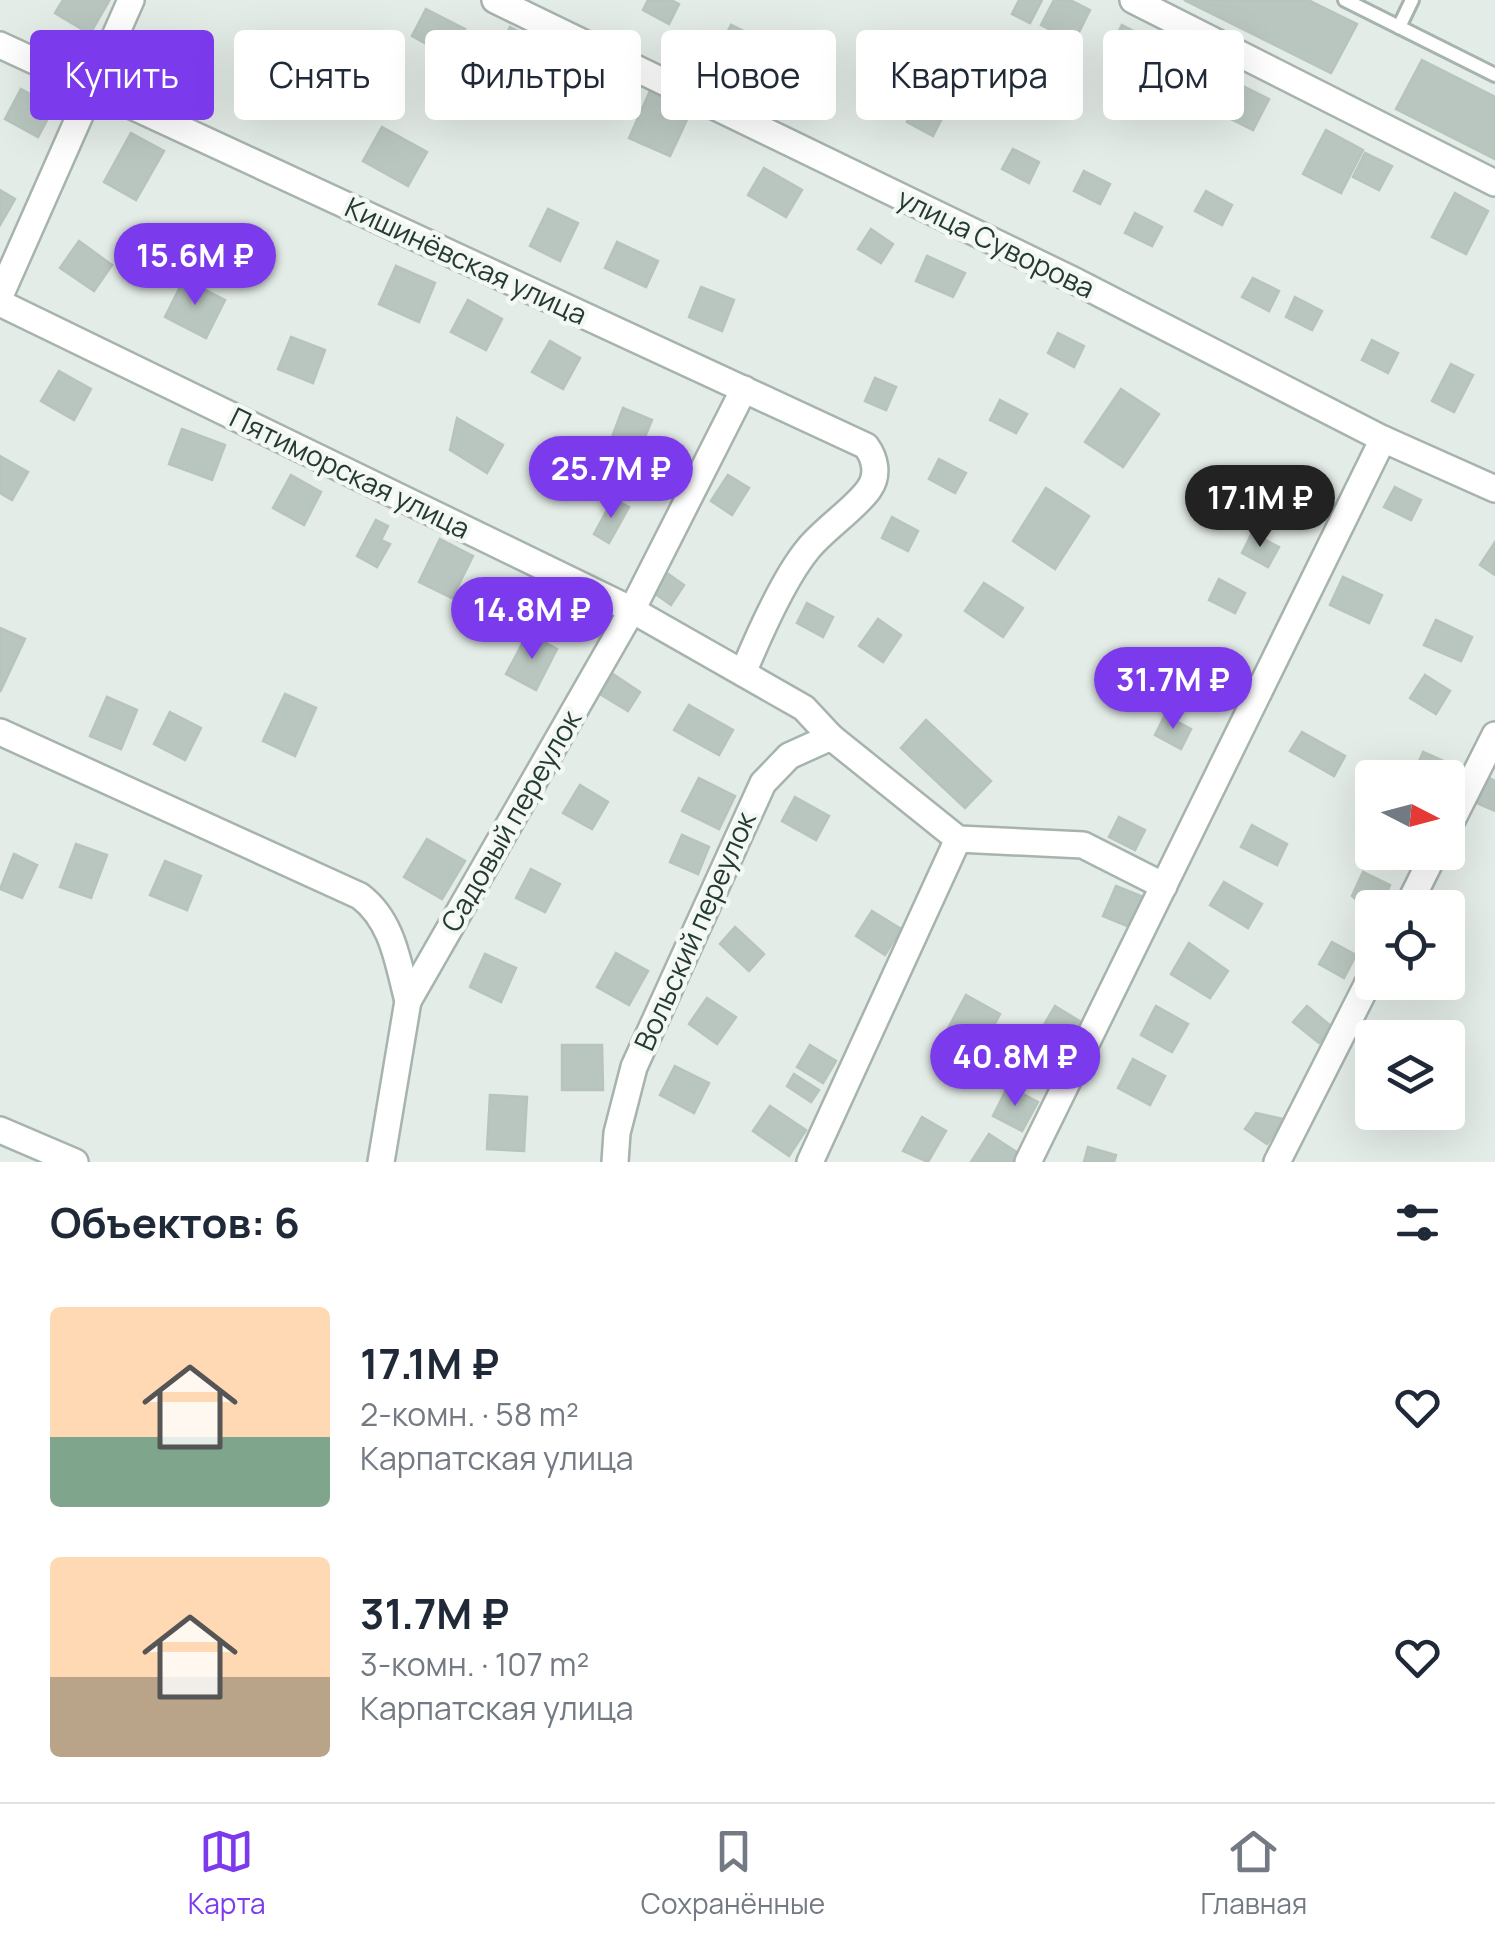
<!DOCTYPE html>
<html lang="ru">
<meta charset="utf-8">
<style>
body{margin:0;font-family:Manrope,sans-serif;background:#f6f6f7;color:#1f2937;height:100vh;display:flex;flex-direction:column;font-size:38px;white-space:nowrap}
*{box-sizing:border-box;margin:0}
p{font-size:32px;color:#747a83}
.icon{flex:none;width:55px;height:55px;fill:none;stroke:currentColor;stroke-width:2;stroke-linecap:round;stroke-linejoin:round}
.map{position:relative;height:1162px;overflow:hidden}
.details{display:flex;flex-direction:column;background:#fff;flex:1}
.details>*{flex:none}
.banner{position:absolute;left:30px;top:30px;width:1435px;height:90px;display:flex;gap:20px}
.needle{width:65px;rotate:96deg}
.tools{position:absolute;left:1355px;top:760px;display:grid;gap:20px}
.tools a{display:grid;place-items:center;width:110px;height:110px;border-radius:10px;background:#fff;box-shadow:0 10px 40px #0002;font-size:50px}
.price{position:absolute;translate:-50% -85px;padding:0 22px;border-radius:35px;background:#7c3aed;color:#fff;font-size:32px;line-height:65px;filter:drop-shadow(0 2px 5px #0008)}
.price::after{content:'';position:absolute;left:50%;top:60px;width:30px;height:22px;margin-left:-15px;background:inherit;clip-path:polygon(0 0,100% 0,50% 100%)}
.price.current{background:#222;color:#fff}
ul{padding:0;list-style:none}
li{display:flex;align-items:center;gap:30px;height:250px;padding:0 50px}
li span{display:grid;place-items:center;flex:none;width:280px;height:200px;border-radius:10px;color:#555}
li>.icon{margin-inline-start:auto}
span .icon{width:120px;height:120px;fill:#fffc;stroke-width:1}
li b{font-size:42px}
h2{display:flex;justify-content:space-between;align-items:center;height:120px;padding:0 50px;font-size:42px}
.tag{padding:0 35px;border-radius:10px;background:#fff;box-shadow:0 10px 40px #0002;font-size:35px;line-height:90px}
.tag.current{background:#7c3aed;color:#fff}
.tabs{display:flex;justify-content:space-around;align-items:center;height:140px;border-top:2px solid #e0e1e3;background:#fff;font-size:28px;color:#747a83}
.tabs a{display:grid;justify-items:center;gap:5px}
.tabs .current{color:#7c3aed}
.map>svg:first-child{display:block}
.building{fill:#b9c6bf;stroke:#b7c4bc;stroke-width:2.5}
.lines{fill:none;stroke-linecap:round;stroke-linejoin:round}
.service-casing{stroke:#a7b3ad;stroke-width:18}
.minor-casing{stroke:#a7b3ad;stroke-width:30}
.service{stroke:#fff;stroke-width:12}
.minor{stroke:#fff;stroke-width:25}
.labels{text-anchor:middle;stroke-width:9;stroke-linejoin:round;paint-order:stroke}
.street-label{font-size:28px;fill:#253b31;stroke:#f4f8f5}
</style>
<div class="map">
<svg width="1495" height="1162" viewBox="0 0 1495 1162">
<rect width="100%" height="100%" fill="#e4ece7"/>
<g class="building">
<path d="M63,0H106L109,1L90,34L55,13Z"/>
<path d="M648,0H671L679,4L669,24L643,10Z"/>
<path d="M1019,0H1042L1030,23L1012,14Z"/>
<path d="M1054,0H1070L1090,10L1074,42L1041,25Z"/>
<path d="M1184,0H1308L1357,24L1331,73Z"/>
<path d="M426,9L465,29L450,57L412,36Z"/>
<path d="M731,25L758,38L747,58L721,45Z"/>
<path d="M1122,25L1159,44L1142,77L1105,58Z"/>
<path d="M510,27L551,48L517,104L482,84Z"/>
<path d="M169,47L201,62L190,87L157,71Z"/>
<path d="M1182,55L1209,68L1191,102L1165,89Z"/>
<path d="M805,56L831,69L821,89L794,76Z"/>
<path d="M1422,60L1495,97V159L1396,109Z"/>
<path d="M263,71L292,86L277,117L247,102Z"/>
<path d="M1245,87L1269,99L1253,130L1229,118Z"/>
<path d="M21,89L54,107L38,137L5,119Z"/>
<path d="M650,91L692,109L670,156L629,138Z"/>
<path d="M917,102L943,116L933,136L907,122Z"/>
<path d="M382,127L427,152L408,186L363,161Z"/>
<path d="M1326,130L1363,150L1341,193L1303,174Z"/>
<path d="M131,133L164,151L136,200L104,182Z"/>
<path d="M1013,149L1039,162L1029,183L1002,169Z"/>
<path d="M1365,153L1392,166L1379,190L1353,177Z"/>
<path d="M764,168L802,190L786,217L748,195Z"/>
<path d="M1084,171L1110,184L1100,204L1074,191Z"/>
<path d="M0,190L15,199L0,225Z"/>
<path d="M1206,191L1232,205L1222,225L1195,211Z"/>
<path d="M1455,193L1488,211L1466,254L1432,237Z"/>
<path d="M548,209L578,223L560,261L530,246Z"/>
<path d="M1135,213L1162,227L1152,246L1125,233Z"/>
<path d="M871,229L893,244L881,263L858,249Z"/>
<path d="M79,241L112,265L94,291L60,268Z"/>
<path d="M617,242L658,261L646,287L605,268Z"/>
<path d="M927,256L965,273L953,297L916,281Z"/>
<path d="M396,266L435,283L419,322L379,304Z"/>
<path d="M1253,278L1279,291L1269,311L1242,297Z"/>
<path d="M184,279L225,300L206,338L165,317Z"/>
<path d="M701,287L734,300L722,331L689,317Z"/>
<path d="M1295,297L1322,311L1312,330L1286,317Z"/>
<path d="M468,300L502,319L486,350L451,332Z"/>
<path d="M1058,333L1084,346L1074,367L1048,353Z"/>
<path d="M291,337L325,350L313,383L278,369Z"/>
<path d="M1372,340L1398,353L1388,373L1362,360Z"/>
<path d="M550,341L580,358L563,389L532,372Z"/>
<path d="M1451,364L1473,375L1454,412L1432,401Z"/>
<path d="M59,371L91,389L74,420L41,401Z"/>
<path d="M875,378L896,387L886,410L865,401Z"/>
<path d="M1121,389L1159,414L1123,467L1085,442Z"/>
<path d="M1000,400L1027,414L1016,433L990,420Z"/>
<path d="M623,408L652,420L640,449L612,437Z"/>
<path d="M457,418L503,445L487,473L450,450Z"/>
<path d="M182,429L225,445L212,480L169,464Z"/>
<path d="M0,456L28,472L12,500L0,493Z"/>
<path d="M939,459L966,473L955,493L929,479Z"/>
<path d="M1297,468L1323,482L1313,501L1287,488Z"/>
<path d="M291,475L321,492L304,525L273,508Z"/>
<path d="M728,475L749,488L732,515L711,501Z"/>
<path d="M1395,487L1421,500L1411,520L1384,507Z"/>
<path d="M1046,488L1089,516L1055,569L1013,541Z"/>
<path d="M613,499L629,507L609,543L594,534Z"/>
<path d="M892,517L918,531L908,551L882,538Z"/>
<path d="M376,520L388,526L381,540L390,544L377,567L357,556Z"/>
<path d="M1252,533L1279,547L1268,567L1242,553Z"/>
<path d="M440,539L473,556L452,598L419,582Z"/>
<path d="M1495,542V575L1480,565Z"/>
<path d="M667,573L684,585L671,605L654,593Z"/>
<path d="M1343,577L1382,595L1369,623L1330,605Z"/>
<path d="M1219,579L1245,593L1235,613L1209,600Z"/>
<path d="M984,583L1023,608L1003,637L965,611Z"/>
<path d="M807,603L833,617L823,637L797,623Z"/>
<path d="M878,619L901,635L883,662L859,646Z"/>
<path d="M1436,620L1472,637L1461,661L1424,645Z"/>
<path d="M0,628L25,639L0,692Z"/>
<path d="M528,633L557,649L536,690L506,674Z"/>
<path d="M1200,654L1226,667L1216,688L1190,674Z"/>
<path d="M613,674L640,692L628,711L600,694Z"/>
<path d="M1425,675L1450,691L1436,714L1410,698Z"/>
<path d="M285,694L316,708L295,756L263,741Z"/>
<path d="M107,697L137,710L121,749L90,736Z"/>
<path d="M689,705L733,730L719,755L674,730Z"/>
<path d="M170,712L201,728L185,760L154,744Z"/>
<path d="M1165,715L1191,729L1181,749L1155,735Z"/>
<path d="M926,720L991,781L965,808L901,748Z"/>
<path d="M1302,732L1345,756L1334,776L1290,751Z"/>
<path d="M1423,752L1455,766L1448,784V778L1413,776Z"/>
<path d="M1487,777L1495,781V811L1477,803Z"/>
<path d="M699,778L735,796L719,829L682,811Z"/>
<path d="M580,785L608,802L592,829L563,813Z"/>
<path d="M795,797L829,816L816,840L782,821Z"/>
<path d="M1119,817L1145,830L1135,850L1109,837Z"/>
<path d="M1252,825L1287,844L1277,865L1241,847Z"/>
<path d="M682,835L709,847L698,874L670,862Z"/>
<path d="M427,839L465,861L442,899L404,877Z"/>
<path d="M76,844L107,855L91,898L60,887Z"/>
<path d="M14,854L37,865L22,898L0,889Z"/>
<path d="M165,861L201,876L187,910L150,895Z"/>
<path d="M531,869L560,884L545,912L516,898Z"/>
<path d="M1363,872L1390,885L1380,908H1372V914L1352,896Z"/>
<path d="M1224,882L1262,904L1248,928L1210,905Z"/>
<path d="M1116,886L1148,899L1134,929L1103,916Z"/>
<path d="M872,911L901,929L885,955L856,936Z"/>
<path d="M735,927L764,954L749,971L720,944Z"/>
<path d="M1332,942L1356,955L1344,978L1319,964Z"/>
<path d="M1189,943L1228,971L1210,998L1171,974Z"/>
<path d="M616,953L648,971L629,1005L597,987Z"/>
<path d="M485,954L516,968L501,1002L470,987Z"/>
<path d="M966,995L1000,1014L979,1053L945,1034Z"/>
<path d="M707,998L736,1017L717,1044L689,1024Z"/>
<path d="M1055,1006L1086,1025L1060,1067L1030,1049Z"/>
<path d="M1156,1006L1188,1024L1172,1052L1141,1035Z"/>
<path d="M1307,1006L1332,1027L1319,1043L1293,1022Z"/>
<path d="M562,1045H602L603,1090H562Z"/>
<path d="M810,1045L836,1061L823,1083L797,1067Z"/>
<path d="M1133,1059L1165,1076L1150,1105L1118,1088Z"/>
<path d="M675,1066L709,1083L694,1113L660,1095Z"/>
<path d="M794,1074L819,1090L811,1102L787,1086Z"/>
<path d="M1008,1086L1038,1102L1022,1131L993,1116Z"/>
<path d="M490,1095L527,1097L524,1151L487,1149Z"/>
<path d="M770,1106L806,1130L789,1156L753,1131Z"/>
<path d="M1256,1113L1283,1119L1267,1144L1245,1129Z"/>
<path d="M922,1117L946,1131L928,1162L903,1151Z"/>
<path d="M989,1134L1021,1155L1016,1162H971Z"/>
<path d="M1088,1147L1116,1155L1114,1162H1084Z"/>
</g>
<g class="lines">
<defs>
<g id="service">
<path d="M1345,0L1495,75"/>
<path d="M1399,27L1412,0"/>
</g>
<g id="minor">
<path d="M495,0L1077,282L1383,439L1495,489"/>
<path d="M1133,0L1495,183"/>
<path d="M0,45L866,446C875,458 879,475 869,489C856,508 824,529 808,549C783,579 758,637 743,673"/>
<path d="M0,296L131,0"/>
<path d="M0,303L632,610L804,708L831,737L958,839L1083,845L1164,886"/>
<path d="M0,732L360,896C393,921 398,963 408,1001"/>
<path d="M1448,828L1495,735"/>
<path d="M1407,908L1435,852"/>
<path d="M0,1130L75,1162"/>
<path d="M381,1162L408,1001L632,610L744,389"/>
<path d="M615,1162L617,1133L634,1067L763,783L789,756L831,737"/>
<path d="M810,1162L958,839"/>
<path d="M1028,1162L1383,439"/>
<path d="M1277,1162L1372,975"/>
</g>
</defs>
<use href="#service" class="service-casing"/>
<use href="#minor" class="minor-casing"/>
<use href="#service" class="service"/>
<use href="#minor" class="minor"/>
</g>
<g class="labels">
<g class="street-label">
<text transform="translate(996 243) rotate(26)" y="10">улица Суворова</text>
<text transform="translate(466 261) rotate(25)" y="10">Кишинёвская улица</text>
<text transform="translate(350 473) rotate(26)" y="10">Пятиморская улица</text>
<text transform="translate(511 821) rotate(-60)" y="10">Садовый переулок</text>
<text transform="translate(695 931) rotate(-66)" y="10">Вольский переулок</text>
</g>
</g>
</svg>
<div class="tools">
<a><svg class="needle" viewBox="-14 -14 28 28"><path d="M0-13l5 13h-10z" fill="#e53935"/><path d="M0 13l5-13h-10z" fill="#747a83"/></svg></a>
<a><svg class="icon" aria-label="locate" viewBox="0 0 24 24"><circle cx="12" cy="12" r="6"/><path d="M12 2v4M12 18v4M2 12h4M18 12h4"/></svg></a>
<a><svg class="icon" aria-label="layers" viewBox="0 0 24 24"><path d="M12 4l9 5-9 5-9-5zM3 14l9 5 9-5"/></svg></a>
</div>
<b class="price" style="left:195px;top:308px">15.6M ₽</b>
<b class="price" style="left:611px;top:521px">25.7M ₽</b>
<b class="price current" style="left:1260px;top:550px">17.1M ₽</b>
<b class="price" style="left:532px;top:662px">14.8M ₽</b>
<b class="price" style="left:1173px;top:732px">31.7M ₽</b>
<b class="price" style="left:1015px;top:1109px">40.8M ₽</b>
<div class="banner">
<a class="tag current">Купить</a>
<a class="tag">Снять</a>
<a class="tag">Фильтры</a>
<a class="tag">Новое</a>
<a class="tag">Квартира</a>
<a class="tag">Дом</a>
</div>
</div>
<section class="details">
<h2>Объектов: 6<svg class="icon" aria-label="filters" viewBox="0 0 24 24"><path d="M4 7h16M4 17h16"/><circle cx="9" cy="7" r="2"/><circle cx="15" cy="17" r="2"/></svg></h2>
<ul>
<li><span style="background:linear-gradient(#ffd9b3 65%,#7fa58c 0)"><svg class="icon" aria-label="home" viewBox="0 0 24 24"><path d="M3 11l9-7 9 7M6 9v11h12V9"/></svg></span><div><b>17.1M ₽</b><p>2-комн. · 58 m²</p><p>Карпатская улица</p></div><svg class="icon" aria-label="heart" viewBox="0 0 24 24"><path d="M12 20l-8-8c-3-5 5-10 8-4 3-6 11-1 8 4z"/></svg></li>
<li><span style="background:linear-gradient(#ffd9b3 60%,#b9a48a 0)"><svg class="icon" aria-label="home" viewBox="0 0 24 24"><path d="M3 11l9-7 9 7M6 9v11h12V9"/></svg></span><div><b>31.7M ₽</b><p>3-комн. · 107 m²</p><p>Карпатская улица</p></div><svg class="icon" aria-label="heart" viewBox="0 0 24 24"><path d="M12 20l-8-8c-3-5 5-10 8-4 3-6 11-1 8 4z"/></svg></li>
</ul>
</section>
<nav class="tabs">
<a class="current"><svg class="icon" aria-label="map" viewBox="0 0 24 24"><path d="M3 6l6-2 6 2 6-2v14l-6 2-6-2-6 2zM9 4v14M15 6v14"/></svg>Карта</a>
<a><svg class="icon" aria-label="saved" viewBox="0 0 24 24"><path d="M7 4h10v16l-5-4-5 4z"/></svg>Сохранённые</a>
<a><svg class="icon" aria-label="home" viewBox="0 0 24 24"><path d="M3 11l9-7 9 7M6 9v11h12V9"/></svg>Главная</a>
</nav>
